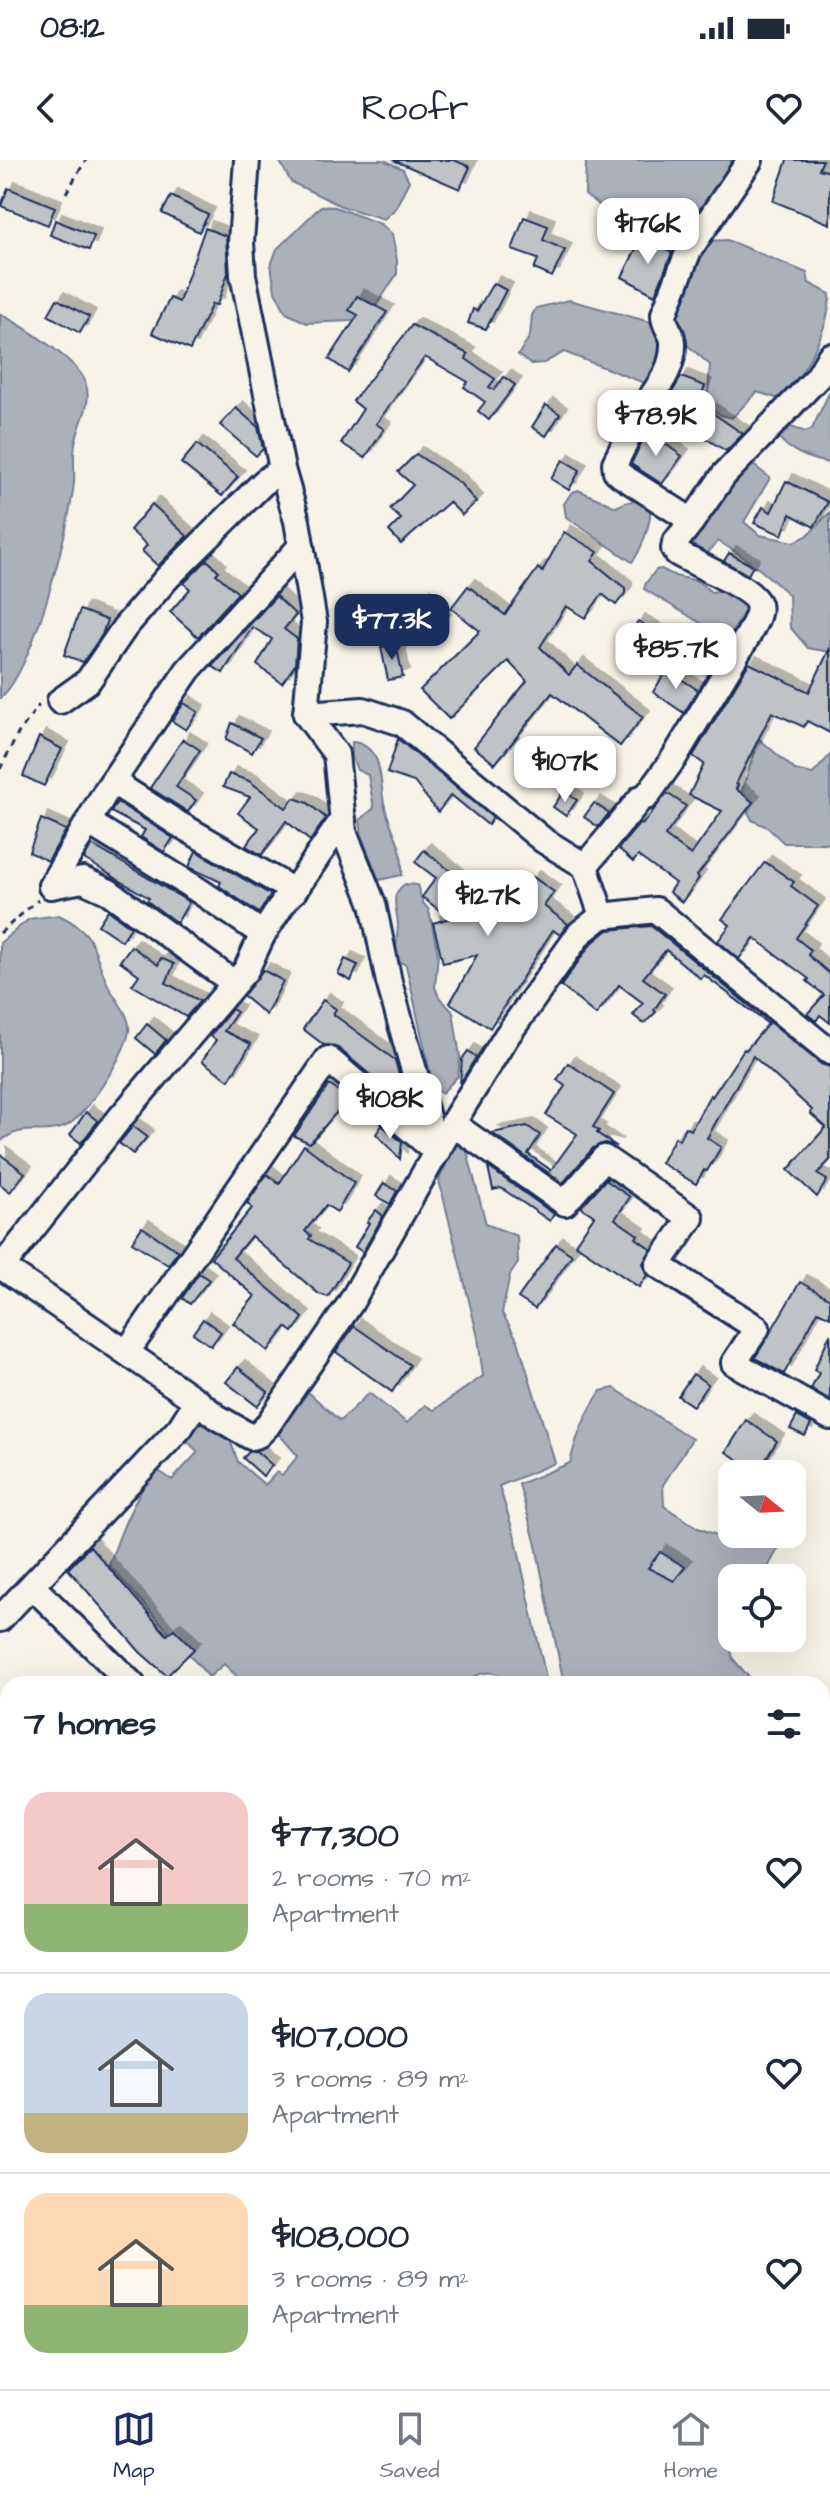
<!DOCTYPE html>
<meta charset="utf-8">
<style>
body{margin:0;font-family:"Architects Daughter",sans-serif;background:#f2f2f3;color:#1f2937;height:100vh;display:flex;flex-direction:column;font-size:30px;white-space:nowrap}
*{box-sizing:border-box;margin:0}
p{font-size:26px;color:#747a83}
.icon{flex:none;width:44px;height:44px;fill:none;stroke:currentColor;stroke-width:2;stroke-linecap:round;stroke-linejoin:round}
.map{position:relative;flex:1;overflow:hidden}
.sheet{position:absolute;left:0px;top:1516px;width:830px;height:714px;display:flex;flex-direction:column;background:#fff;border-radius:24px 24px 0 0;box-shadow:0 8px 32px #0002}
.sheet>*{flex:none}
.needle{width:52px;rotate:108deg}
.tools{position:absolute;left:718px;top:1300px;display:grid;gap:16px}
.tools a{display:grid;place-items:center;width:88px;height:88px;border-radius:16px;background:#fff;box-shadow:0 8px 32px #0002;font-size:40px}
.price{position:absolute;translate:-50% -68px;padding:0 18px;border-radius:16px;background:#fff;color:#222;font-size:26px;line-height:52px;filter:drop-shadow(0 2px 4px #0008)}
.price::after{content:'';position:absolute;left:50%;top:48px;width:24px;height:18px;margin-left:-12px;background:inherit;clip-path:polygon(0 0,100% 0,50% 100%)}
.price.active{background:#1b2f5e;color:#fff}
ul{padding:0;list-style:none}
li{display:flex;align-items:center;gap:24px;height:200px;padding:0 24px}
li+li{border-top:2px solid #e0e1e3}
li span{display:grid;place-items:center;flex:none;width:224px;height:160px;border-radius:24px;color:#555}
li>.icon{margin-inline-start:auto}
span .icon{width:96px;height:96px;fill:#fffc;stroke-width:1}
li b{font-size:34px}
h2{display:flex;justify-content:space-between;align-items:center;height:96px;padding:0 24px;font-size:34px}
.status{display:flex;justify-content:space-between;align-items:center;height:56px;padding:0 40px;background:#fff;direction:ltr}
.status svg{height:22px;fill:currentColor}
header{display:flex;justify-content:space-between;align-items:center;height:104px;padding:0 24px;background:#fff;font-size:36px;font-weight:600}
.tab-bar{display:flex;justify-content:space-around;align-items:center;height:112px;border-top:2px solid #e0e1e3;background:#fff;font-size:22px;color:#747a83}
.tab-bar a{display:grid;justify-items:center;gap:4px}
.tab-bar .active{color:#1b2f5e}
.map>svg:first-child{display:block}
.water{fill:#acb0b9;stroke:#727c95;stroke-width:2}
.building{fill:#c0c3c5;stroke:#1b2f5e;stroke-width:2;filter:url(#shadow)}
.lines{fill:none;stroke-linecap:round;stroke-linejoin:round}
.minor-casing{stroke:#1b2f5e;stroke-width:30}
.path{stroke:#1b2f5e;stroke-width:3;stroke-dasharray:6 6;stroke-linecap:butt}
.minor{stroke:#f7f3e8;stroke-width:24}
</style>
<div class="status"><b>08:12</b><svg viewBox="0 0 49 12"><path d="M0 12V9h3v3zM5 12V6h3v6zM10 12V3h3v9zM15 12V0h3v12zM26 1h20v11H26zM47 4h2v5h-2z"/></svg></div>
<header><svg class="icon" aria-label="back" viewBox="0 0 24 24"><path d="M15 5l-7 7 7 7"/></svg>Roofr<svg class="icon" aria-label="heart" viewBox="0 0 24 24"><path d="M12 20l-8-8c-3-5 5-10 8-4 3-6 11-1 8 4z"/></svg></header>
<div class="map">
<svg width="830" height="2229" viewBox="0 0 830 2229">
<defs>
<filter id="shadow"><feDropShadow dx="7" dy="-7" stdDeviation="0" flood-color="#0004"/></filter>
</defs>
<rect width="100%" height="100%" fill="#f7f3e8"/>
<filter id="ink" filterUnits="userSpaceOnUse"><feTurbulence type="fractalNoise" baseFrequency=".0125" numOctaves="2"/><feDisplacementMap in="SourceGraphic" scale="16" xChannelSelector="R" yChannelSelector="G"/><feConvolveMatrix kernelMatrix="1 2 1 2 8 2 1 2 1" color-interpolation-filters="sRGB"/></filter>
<g filter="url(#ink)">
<g class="water">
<path d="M279,0H384L403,9L409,21L395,49L384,59L341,46L291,22Z"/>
<path d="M586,0H742L686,79L609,52L585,35Z"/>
<path d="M321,46L335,47L381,64L392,74L397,100V114L371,154L350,161L307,163L286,153L275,131L271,105L277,89Z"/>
<path d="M727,80L807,113L809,123L830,134C830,169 804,212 783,240L757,232L732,258L721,255L707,246L710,205L678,177L669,152L695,98L710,81Z"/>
<path d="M569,140L654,163L671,185L647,224L564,192L544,203L530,204L518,195L530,176L532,155L536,148Z"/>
<path d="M0,154C20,164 78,201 85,221C93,243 81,259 76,279C72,293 75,308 74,322C70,366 33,512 0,538Z"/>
<path d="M830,231V303C813,301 781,289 776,271L785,265L806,272L812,269Z"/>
<path d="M747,300L770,318L744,362L760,375L794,382L807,376L830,352V492L808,488L790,467L789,435C767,414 744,396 718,381L699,403L683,394L697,358Z"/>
<path d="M578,330L616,347C629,340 638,338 650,348C652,360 641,392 632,402L566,357L564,344L571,333Z"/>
<path d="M661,409L675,416L698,421L711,432L727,430L747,447L731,474L723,476L714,471L644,429L646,423L656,410Z"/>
<path d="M726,530L747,534L757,577L795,610L813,614L830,595V683H784L767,667L752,660L740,636L755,592L718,563L711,544Z"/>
<path d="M352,582C364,583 371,589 376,599C382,612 381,629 384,643C390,672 404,681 402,715L379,720L362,677L360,660L374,648L368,615L357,610L352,597Z"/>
<path d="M405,724L417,725L423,743L429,750L438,794L435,827L439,837L453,852L460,897L458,916L442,933L434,930L406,805L395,799C396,788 397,777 398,766C398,750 388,735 405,724Z"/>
<path d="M59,755C100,775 91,791 109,827C116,841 131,855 129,871C126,894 85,958 64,967C41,976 22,962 0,982V783L29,759Z"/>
<path d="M456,981L465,984L486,1064L517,1076L518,1103L510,1115L502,1153L518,1181L555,1303L499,1326L516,1380L547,1523L502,1524L503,1517C487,1507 477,1515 463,1524H245L224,1504L209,1517L109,1405C121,1371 134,1337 156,1309L172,1320L198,1292L182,1276L195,1261L229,1277L238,1302L265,1325L277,1312L282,1315L298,1296L276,1271L308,1232L340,1261L369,1233L407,1263L425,1245L434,1250L483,1216L478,1177L439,1020Z"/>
<path d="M614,1228L692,1279L663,1325L664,1346L698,1368L719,1376L732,1370V1374H752L778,1389L762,1418H732V1473L728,1480L733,1499L755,1524H564L535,1381L519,1324L570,1303C576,1276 585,1254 601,1231Z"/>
<path d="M8,1747V1860L0,1864V1750Z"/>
</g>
<g class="building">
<path d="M393,0H454L470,7L460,29Z"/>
<path d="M787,0H823L819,9L830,12V64L773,41Z"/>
<path d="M8,28L55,47L48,65L1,46Z"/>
<path d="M171,36L208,55L199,72L162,53Z"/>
<path d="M524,57L548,66L543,80L565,90L552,117L534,109L538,99L512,90Z"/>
<path d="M55,60L94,76L89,90L50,75Z"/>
<path d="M205,68L226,76L228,113L217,145L212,144L190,190L152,173L170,138L179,142Z"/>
<path d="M642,77L672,93L655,135L622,117Z"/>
<path d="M493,123L506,130L486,169L468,163L473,149L477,151Z"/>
<path d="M357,136L387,152L348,212L329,199L358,155L349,150Z"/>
<path d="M57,139L89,157L80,173L48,155Z"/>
<path d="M412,165L468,194L466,199L495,219L489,227L494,230L504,217L515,225L489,260L478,251L485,242L464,227L468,222L425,197L376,264L384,269L365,298L341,283L363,249L353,241Z"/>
<path d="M681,217L705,226L698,243L743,274L726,291L694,271L702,260L664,246Z"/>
<path d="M546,245L560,254L546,276L532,267Z"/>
<path d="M236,248L258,267L263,289L256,296L220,265Z"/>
<path d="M647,271L682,296L662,324L631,304Z"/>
<path d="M197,284L238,317L222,336L181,303Z"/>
<path d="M416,294L460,323L476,342L462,355L449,342L401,384L389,371L401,359L390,349L413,325L398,312Z"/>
<path d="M563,300L580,310L569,330L551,319Z"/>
<path d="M786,321L828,342L814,367L790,354L782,375L754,363L763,347L771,352Z"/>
<path d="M152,344L187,376L158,406L142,391L147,385L130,370Z"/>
<path d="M564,372L598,392L592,401L625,428V433L616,445L602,434L585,458L566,446L540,487L569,515L577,505L643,557L620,586L552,533L495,604L474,587L527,521L508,501L449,559L420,530L480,471L451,448L468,426L505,455L538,408L542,412Z"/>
<path d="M729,393L753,406L748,415L724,401Z"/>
<path d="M207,400L219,411L216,414L238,433L198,477L170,452L190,429L184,423Z"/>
<path d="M276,436L296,455L284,469L297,479L295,505L282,523L257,505L272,479L252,467L223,513L212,506Z"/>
<path d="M424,436L444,461L428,474L408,449Z"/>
<path d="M80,450L107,460L102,475L83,502L64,495Z"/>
<path d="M638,461L687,490L681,502L631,473Z"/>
<path d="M396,484L403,517L388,520L381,487Z"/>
<path d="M830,488V573L807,561L804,567L772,552L736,624L738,625L736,629L753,642L697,716L699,718L682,742L669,732L675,723L638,696L633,702L618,689L640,663L642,665L667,633L686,646L665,676L691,695L722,651L689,635L704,604L693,596L749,503L809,532Z"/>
<path d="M667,510L698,530L684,553L653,532Z"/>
<path d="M184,543L198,552L186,570L172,561Z"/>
<path d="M232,563L261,578L252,593L226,579Z"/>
<path d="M39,577L62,589L44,626L23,616Z"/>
<path d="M183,579L200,590L176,627L196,640L188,652L150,628Z"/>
<path d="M398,579L493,658L488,665L451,635L438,652L414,622L387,613Z"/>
<path d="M229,614L249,621L286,648L294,638L308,643L326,658L310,681L286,661L262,695L246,686L259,668L238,653L250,637L223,627Z"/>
<path d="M564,631L577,640L566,656L553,647Z"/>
<path d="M117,642L173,678L164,692L141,677L145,670L111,652Z"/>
<path d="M594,643L609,653L598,667L584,657Z"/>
<path d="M41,659L66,670L48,701L29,692Z"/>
<path d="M92,685L189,742L177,763L147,741L149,738L84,699Z"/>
<path d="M424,690L468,725L466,727L508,756L533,717L554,732L544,746L568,764L560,775L553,770L490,868L450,843L477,795L443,803L433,763L450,758L422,737L436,718L415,702Z"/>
<path d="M196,691L271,735L259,753L219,726L221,722L189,707Z"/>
<path d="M765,702L794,722L791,726L818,746L796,778L811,790L808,795L830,814V863L820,855L816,861L807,854L824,835L807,821L809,819L754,778L739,799L718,781L730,765L722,759Z"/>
<path d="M108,750L131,767L122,781L98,765Z"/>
<path d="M651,766L821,904L830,907V1000L817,1014L827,1020L817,1037L788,1010L826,967L810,953L812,950L753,896L707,978L721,987L707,1011L704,1010L696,1024L661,1003L675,977L679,980L685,967L691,970L710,935L712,937L744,889L746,890L768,864L704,815L701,819L666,790L643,818L665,834L654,850L656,852L644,864L633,855L643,843L619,825L596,855L561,826L591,784L608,770Z"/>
<path d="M131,786L158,805L161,798L174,804L166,823L200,841L186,857L132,825L139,815L120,801Z"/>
<path d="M345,799L358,805L351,821L338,814Z"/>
<path d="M263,810L283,821L266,855L243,836Z"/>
<path d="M323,840L336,849L333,854L395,900L406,941L387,929L338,888L324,885L303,869Z"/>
<path d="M232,849L237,852L224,871L251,884L229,920L202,901L216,880L210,876Z"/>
<path d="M147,864L166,880L155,894L136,878Z"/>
<path d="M468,891L476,897L460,924L462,899Z"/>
<path d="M568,903L614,934L593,967L599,971L597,973L616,986L605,983L593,988L563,1023L492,973L527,966L540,975L528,994L551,1010L577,974L546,955L565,926L557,920Z"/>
<path d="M329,925L349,938L310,983L294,976Z"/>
<path d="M86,952L98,961L81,983L70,975Z"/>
<path d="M382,965L402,982L400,999L376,974Z"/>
<path d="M133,966L147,977L133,994L119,983Z"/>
<path d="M304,985L354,1023L337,1052L326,1045L305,1071L311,1076L309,1079L348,1103L328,1137L319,1134L251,1076L233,1098L303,1158L293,1172L286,1167L268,1191L233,1163L255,1136L211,1098L252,1048L247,1043L267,1014L279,1024Z"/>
<path d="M0,994L25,1013L10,1032L0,1024Z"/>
<path d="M488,1007L554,1054L550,1061L501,1028L493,1030Z"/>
<path d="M607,1018V1021L630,1037L615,1059L638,1075L636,1078L651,1089L643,1103L647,1115L639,1127L575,1084L594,1056L581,1047Z"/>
<path d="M384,1023L397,1031L390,1044L376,1036Z"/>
<path d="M376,1050L383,1056L363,1092L355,1087L369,1063L367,1062Z"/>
<path d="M142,1067L178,1091L168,1105L132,1082Z"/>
<path d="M556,1084L572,1095L535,1149L518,1138Z"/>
<path d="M199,1113L209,1120L190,1144L182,1138Z"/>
<path d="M800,1122L830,1139V1157L818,1151L784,1214L755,1198Z"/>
<path d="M203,1159L221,1172L211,1186L193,1173Z"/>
<path d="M354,1166L410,1205L392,1232L336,1192Z"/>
<path d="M830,1174V1240L811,1229L819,1213L814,1210Z"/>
<path d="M238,1207L268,1232L257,1246L226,1222Z"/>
<path d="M693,1214L708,1224L693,1246L678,1236Z"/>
<path d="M797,1256L811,1264L805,1276L790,1269Z"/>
<path d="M746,1260L777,1281L758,1312L726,1292Z"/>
<path d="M256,1291L272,1305L263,1316L243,1298L249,1292Z"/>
<path d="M90,1386L167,1475L174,1469L194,1489L167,1516L140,1492L68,1409Z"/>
<path d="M660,1392L685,1407L674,1421L648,1408Z"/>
</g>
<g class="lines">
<defs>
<g id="minor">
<path d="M247,0L241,82L243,115L282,309L297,361L314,462L306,554L336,594L344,672L373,744L389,822L437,992"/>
<path d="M692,361L724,315L818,217L830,196"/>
<path d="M60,541L88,521L125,467L167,418L264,322L282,309"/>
<path d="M306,554L363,550L402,563L543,680L585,706L602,756"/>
<path d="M113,622L177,663L294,731"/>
<path d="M88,662L198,730L263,774"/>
<path d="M585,706L641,638L646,637L674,598L749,474C753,465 761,454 758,444C753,428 693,403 677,393L674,389L675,383L692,361L622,316L616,311L615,303C624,286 631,268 641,252C655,230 674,211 673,183C673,172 663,166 664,154L689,90L750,0"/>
<path d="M51,726L106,631L188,510L301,386"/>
<path d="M51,726L83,720L109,732L234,823"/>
<path d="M453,964L565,1043L604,998L691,1058L658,1105L757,1168L734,1203L830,1257"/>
<path d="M127,1192L328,899L437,992"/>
<path d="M197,1241L2,1107L120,958L246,810L263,774L285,740L294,731L343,659"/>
<path d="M32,1426L132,1524"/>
<path d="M0,1459L180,1268L197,1241L217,1257L251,1277L258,1275L267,1266L350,1144L457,956L506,877L580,773L602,756L656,750L830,892"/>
<path d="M0,1903L8,1882"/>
<path d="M302,2222L318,2229"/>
<path d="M707,2222L709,2229"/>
<path d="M0,2228L8,2211"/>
<path d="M274,2229L276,2222"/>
</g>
</defs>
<use href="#minor" class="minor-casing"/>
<g class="path">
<path d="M66,33L86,0"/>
<path d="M0,609L19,572L39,545"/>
<path d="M0,773L38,740"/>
</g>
<use href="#minor" class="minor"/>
</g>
</g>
</svg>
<div class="tools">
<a><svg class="needle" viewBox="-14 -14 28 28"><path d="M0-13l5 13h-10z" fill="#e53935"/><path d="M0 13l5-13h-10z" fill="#747a83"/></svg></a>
<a><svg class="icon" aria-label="locate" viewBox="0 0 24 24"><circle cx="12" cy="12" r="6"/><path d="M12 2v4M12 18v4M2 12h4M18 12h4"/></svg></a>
</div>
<b class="price" style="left:648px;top:106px">$176K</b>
<b class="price" style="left:656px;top:298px">$78.9K</b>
<b class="price active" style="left:392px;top:502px">$77.3K</b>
<b class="price" style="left:676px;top:531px">$85.7K</b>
<b class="price" style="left:565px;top:644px">$107K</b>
<b class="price" style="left:488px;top:778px">$127K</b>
<b class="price" style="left:390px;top:981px">$108K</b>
<section class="sheet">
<h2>7 homes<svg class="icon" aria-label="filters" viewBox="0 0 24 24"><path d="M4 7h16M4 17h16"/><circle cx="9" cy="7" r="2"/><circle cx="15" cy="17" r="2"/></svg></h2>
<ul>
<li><span style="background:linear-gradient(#f6c9c9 70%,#8fb573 0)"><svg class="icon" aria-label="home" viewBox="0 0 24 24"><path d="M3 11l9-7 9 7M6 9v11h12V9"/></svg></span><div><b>$77,300</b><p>2 rooms · 70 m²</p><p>Apartment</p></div><svg class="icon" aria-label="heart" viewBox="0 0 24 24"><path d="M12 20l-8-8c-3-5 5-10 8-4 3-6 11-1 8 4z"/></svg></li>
<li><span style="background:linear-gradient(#c9d6e8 75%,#c2b280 0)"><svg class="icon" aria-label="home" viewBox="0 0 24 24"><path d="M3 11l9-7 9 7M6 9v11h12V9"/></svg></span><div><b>$107,000</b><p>3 rooms · 89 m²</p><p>Apartment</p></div><svg class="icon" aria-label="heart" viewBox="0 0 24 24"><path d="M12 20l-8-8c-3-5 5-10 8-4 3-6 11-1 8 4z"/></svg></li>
<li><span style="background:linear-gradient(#ffd9b3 70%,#8fb573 0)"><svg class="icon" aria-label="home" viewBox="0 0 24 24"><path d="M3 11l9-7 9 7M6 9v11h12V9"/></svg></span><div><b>$108,000</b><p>3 rooms · 89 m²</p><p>Apartment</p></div><svg class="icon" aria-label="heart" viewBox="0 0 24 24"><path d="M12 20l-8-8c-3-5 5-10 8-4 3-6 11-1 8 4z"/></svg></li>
</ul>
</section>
</div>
<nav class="tab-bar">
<a class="active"><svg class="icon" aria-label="map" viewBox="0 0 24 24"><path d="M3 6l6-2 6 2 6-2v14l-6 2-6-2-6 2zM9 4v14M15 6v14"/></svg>Map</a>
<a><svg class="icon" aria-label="saved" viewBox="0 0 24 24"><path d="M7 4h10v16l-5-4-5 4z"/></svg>Saved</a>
<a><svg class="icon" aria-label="home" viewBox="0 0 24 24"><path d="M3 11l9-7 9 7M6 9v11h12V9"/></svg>Home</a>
</nav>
